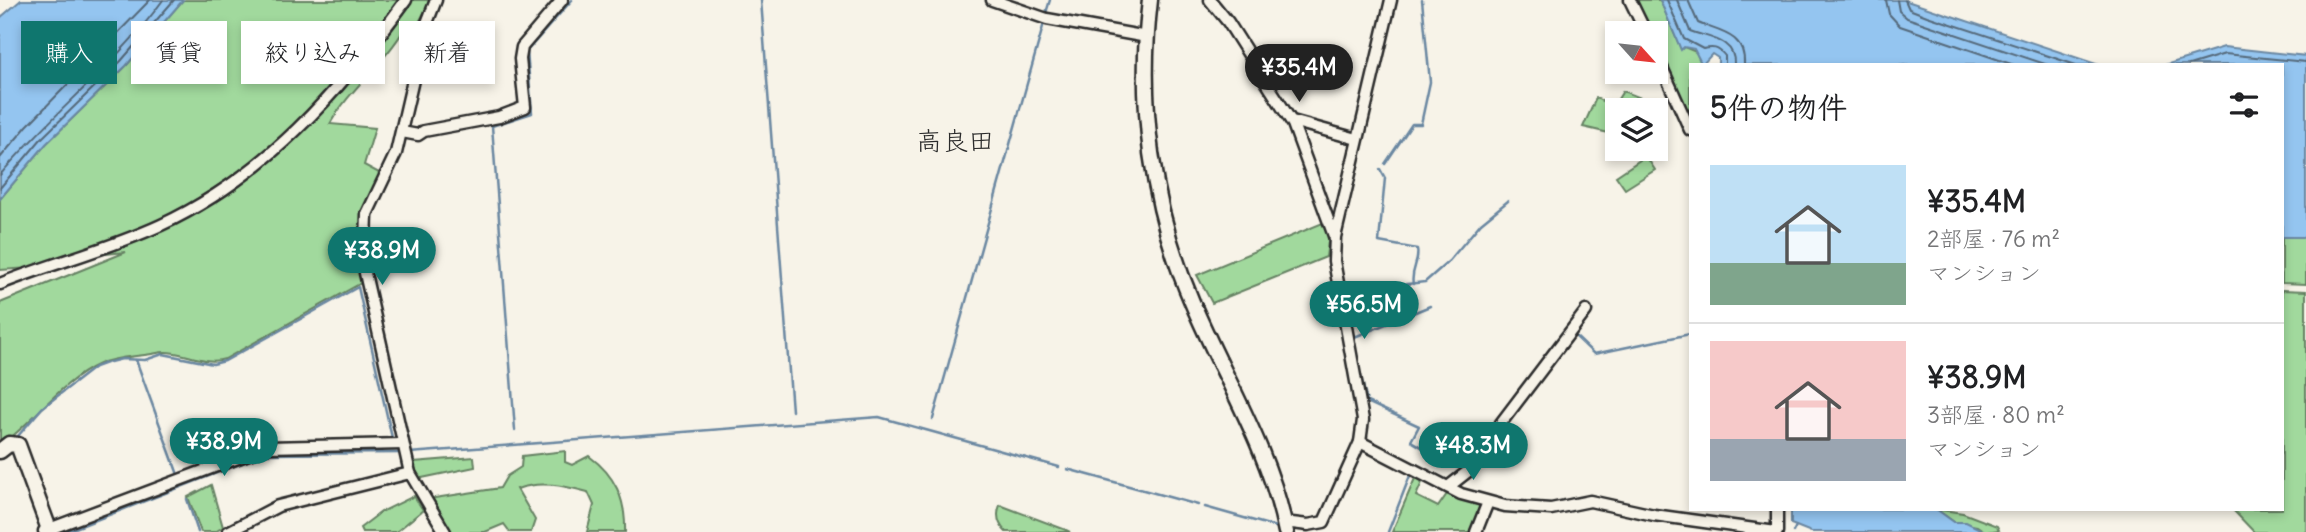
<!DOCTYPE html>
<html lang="ja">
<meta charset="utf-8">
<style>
body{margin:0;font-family:Delius,"Klee One",sans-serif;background:#f6f6f6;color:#202124;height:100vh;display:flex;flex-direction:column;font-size:26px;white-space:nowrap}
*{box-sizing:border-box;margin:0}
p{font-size:23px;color:#757577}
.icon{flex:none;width:38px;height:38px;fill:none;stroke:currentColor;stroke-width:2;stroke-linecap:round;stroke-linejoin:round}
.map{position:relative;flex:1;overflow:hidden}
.side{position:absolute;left:1689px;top:63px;width:595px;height:448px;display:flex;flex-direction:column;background:#fff;border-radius:0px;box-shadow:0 4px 10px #0003}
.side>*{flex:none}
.banner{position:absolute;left:21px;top:21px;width:665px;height:63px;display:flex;gap:14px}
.needle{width:46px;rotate:117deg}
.tools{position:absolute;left:1605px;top:21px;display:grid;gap:14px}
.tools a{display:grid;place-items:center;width:63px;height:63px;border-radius:0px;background:#fff;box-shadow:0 4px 10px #0003;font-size:35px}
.price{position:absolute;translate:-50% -60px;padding:0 16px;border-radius:24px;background:#0f766e;color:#fff;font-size:23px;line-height:46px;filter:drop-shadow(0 2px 4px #0008)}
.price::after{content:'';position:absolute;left:50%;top:42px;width:21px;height:16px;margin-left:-10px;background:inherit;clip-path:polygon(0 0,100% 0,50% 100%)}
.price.active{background:#222;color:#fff}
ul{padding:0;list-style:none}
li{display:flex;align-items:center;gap:21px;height:175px;padding:0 21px}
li+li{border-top:2px solid #e0e0e0}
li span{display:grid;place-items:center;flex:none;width:196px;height:140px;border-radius:0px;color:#555}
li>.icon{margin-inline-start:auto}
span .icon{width:84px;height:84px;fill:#fffc;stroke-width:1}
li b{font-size:30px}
h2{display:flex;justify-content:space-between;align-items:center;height:84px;padding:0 21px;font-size:30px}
.chip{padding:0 24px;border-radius:0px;background:#fff;box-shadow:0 4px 10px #0003;font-size:24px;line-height:63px}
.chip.active{background:#0f766e;color:#fff}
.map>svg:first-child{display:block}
.green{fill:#a1d99d;stroke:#668264;stroke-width:2}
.water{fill:#94c5f0;stroke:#6a87a1;stroke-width:2}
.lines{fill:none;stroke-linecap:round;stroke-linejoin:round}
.shore{stroke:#55697a;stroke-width:2}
.stream{stroke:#6a87a1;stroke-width:2.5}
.street-casing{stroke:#2b2b2b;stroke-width:15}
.secondary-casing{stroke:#2b2b2b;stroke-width:19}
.street{stroke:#f7f3e8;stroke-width:10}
.secondary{stroke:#f7f3e8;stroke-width:14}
.labels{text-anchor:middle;stroke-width:7;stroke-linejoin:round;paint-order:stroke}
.quarter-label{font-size:26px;fill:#2b2b2b;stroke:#f7f3e8}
</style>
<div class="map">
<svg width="2306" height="532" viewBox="0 0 2306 532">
<rect width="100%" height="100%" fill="#f7f3e8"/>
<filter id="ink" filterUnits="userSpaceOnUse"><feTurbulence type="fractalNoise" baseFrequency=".0143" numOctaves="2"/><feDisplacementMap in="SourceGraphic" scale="14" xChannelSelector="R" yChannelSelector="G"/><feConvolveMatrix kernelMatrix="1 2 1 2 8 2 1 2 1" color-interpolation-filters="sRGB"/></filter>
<g filter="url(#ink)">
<g class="green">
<path d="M183,0H402L335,84L276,146L251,165L161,221L31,268L0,270V199L46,144L126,66Z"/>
<path d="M411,0H431L418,24L405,28C384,64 350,88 330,124L375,128L364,165L381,174L362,215L361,283L225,359C201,366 180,348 157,353C138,357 117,356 99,364C61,381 33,423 0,446V303L126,252L95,255C134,240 174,228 209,206C293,154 353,79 411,0Z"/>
<path d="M1632,0H1660L1681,49L1684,47L1696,52L1702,65H1690V123L1656,48V33H1648Z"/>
<path d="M1623,91L1646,100L1642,110H1617V135L1583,127L1596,98L1606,103L1616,102Z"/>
<path d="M1646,156L1655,170L1625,189L1616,176Z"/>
<path d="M1325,222L1329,234L1326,257L1212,303L1197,275Z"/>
<path d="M2282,237H2306V284L2282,283Z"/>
<path d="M2282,290L2306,291V532H2254L2232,509H2282Z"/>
<path d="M565,451V462L572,465L589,456C615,475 626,499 625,532H587L594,505L588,492C564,486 541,480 517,489L535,520L531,532H510L504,524L485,532H451L428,499L500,488L507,476L521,467L522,456Z"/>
<path d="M474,457L475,467L417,479L414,462Z"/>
<path d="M1416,476L1424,478L1416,496L1438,507L1449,491L1483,506L1472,532H1392Z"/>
<path d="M211,485L223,527L215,532H201L188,497Z"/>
<path d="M414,496L423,510L396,532H362L360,528L381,512Z"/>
<path d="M1000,505L1066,530L1070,532H1006C998,524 996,515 1000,505Z"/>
<path d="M1936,509L1963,513L1997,526L1999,530L1986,532L1977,526L1954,522Z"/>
</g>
<g class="water">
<path d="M21,0H183L126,66L46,144L0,199V18Z"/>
<path d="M1660,0H1904L2099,65H1718V58L1712,54L1702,65L1694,49L1684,47L1681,50Z"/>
<path d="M2224,47L2306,56V237H2282V65H2165Z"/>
<path d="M1791,509H1936L1954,522H1966L1986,532H1811L1791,524Z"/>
</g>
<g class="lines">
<g class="shore">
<path d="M1667,0L1684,39L1703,49C1713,47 1718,47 1725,56V65"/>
<path d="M1677,0L1690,31C1708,38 1736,39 1734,65"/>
<path d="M1688,0L1698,23C1720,32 1746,34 1744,65"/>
<path d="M1886,0L1889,14L1900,26L2014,65"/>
<path d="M1897,0L1899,11L1907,18L2048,65"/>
<path d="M1905,0L1909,9L1927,16L2076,65"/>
<path d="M2189,65L2225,54L2306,62"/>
<path d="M0,158L27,126L150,0"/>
<path d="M0,175C51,114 117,64 163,0"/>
<path d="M0,188L41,139L121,61L174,0"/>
</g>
<g class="stream">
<path d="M761,0L792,411"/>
<path d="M1046,13L1050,0"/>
<path d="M1385,164L1412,124H1421L1430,82L1422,0"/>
<path d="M1380,169L1385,178L1379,242L1417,249C1420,262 1410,270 1413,284"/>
<path d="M1345,291L1425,282L1449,261L1481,223L1508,201"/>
<path d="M1572,333L1594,354L1690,334"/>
<path d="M1352,338L1430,306"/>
<path d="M1355,351L1367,402L1419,426L1411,441L1430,452"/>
<path d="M136,360L177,472"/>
<path d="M933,419L1044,23"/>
<path d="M515,430L492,126L532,113L527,51L572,0"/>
<path d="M18,436L42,408L95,367L106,363L122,359L145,360L163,354L213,364L225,361L358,287L392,438"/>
<path d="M1364,450L1402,469"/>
<path d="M409,453L879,417L1059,467"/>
<path d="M1067,469L1198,505"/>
<path d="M187,499L198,532"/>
<path d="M1205,507L1276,527"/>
<path d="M65,532L266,454L403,453"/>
<path d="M1388,532L1411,473"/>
<path d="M1793,532L1796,526"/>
</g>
<defs>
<g id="street">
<path d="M436,0L425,28L396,153L367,214L365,273L410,473L445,532"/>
<path d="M992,0L1047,19L1147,37"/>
<path d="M1210,0L1228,22L1293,124L1334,236"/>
<path d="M1630,0L1646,33"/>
<path d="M1656,54L1690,130"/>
<path d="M1292,121L1357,139"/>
<path d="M402,132L418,135L424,131L499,117L525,107L520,59L522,47L562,0"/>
<path d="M0,284C53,263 109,249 161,225C265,177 340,91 406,0"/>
<path d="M1360,442L1461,494L1505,506L1551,509L1590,501L1654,515L1776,532"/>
<path d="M1448,487L1471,469L1501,423L1586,311"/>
<path d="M1284,522L1308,525L1324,522L1360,442L1363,420L1334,261L1335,237L1391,0"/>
<path d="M44,531L267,447L403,444"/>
<path d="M228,532L278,506L410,473"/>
<path d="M1476,532L1488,502"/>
<path d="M1777,532V509"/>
</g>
<g id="secondary">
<path d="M1150,0C1138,102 1151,207 1192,302C1224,378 1270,450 1286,532"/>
<path d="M0,451L9,444L18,445L50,532"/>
</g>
</defs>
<use href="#street" class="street-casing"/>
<use href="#secondary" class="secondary-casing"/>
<use href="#street" class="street"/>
<use href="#secondary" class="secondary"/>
</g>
</g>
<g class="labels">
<g class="quarter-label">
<text x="955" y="150">高良田</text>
</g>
</g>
</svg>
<div class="tools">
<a><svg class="needle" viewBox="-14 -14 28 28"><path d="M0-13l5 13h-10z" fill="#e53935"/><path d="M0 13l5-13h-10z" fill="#757577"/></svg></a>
<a><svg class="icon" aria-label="layers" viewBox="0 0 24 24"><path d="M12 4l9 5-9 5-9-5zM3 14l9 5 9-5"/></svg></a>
</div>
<b class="price active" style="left:1299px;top:104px">¥35.4M</b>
<b class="price" style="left:382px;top:287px">¥38.9M</b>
<b class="price" style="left:1364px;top:341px">¥56.5M</b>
<b class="price" style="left:224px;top:478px">¥38.9M</b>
<b class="price" style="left:1473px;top:482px">¥48.3M</b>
<div class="banner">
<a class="chip active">購入</a>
<a class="chip">賃貸</a>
<a class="chip">絞り込み</a>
<a class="chip">新着</a>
</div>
<section class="side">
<h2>5件の物件<svg class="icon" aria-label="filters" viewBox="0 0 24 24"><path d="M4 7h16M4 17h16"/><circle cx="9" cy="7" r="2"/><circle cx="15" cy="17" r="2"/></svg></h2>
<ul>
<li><span style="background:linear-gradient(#bfe0f5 70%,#7fa58c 0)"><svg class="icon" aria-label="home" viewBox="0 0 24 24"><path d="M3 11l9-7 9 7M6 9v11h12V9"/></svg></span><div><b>¥35.4M</b><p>2部屋 · 76 m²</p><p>マンション</p></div></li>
<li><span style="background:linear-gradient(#f6c9c9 70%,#9aa5b1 0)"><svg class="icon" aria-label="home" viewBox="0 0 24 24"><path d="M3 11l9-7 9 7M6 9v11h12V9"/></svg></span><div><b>¥38.9M</b><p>3部屋 · 80 m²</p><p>マンション</p></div></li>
</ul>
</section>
</div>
